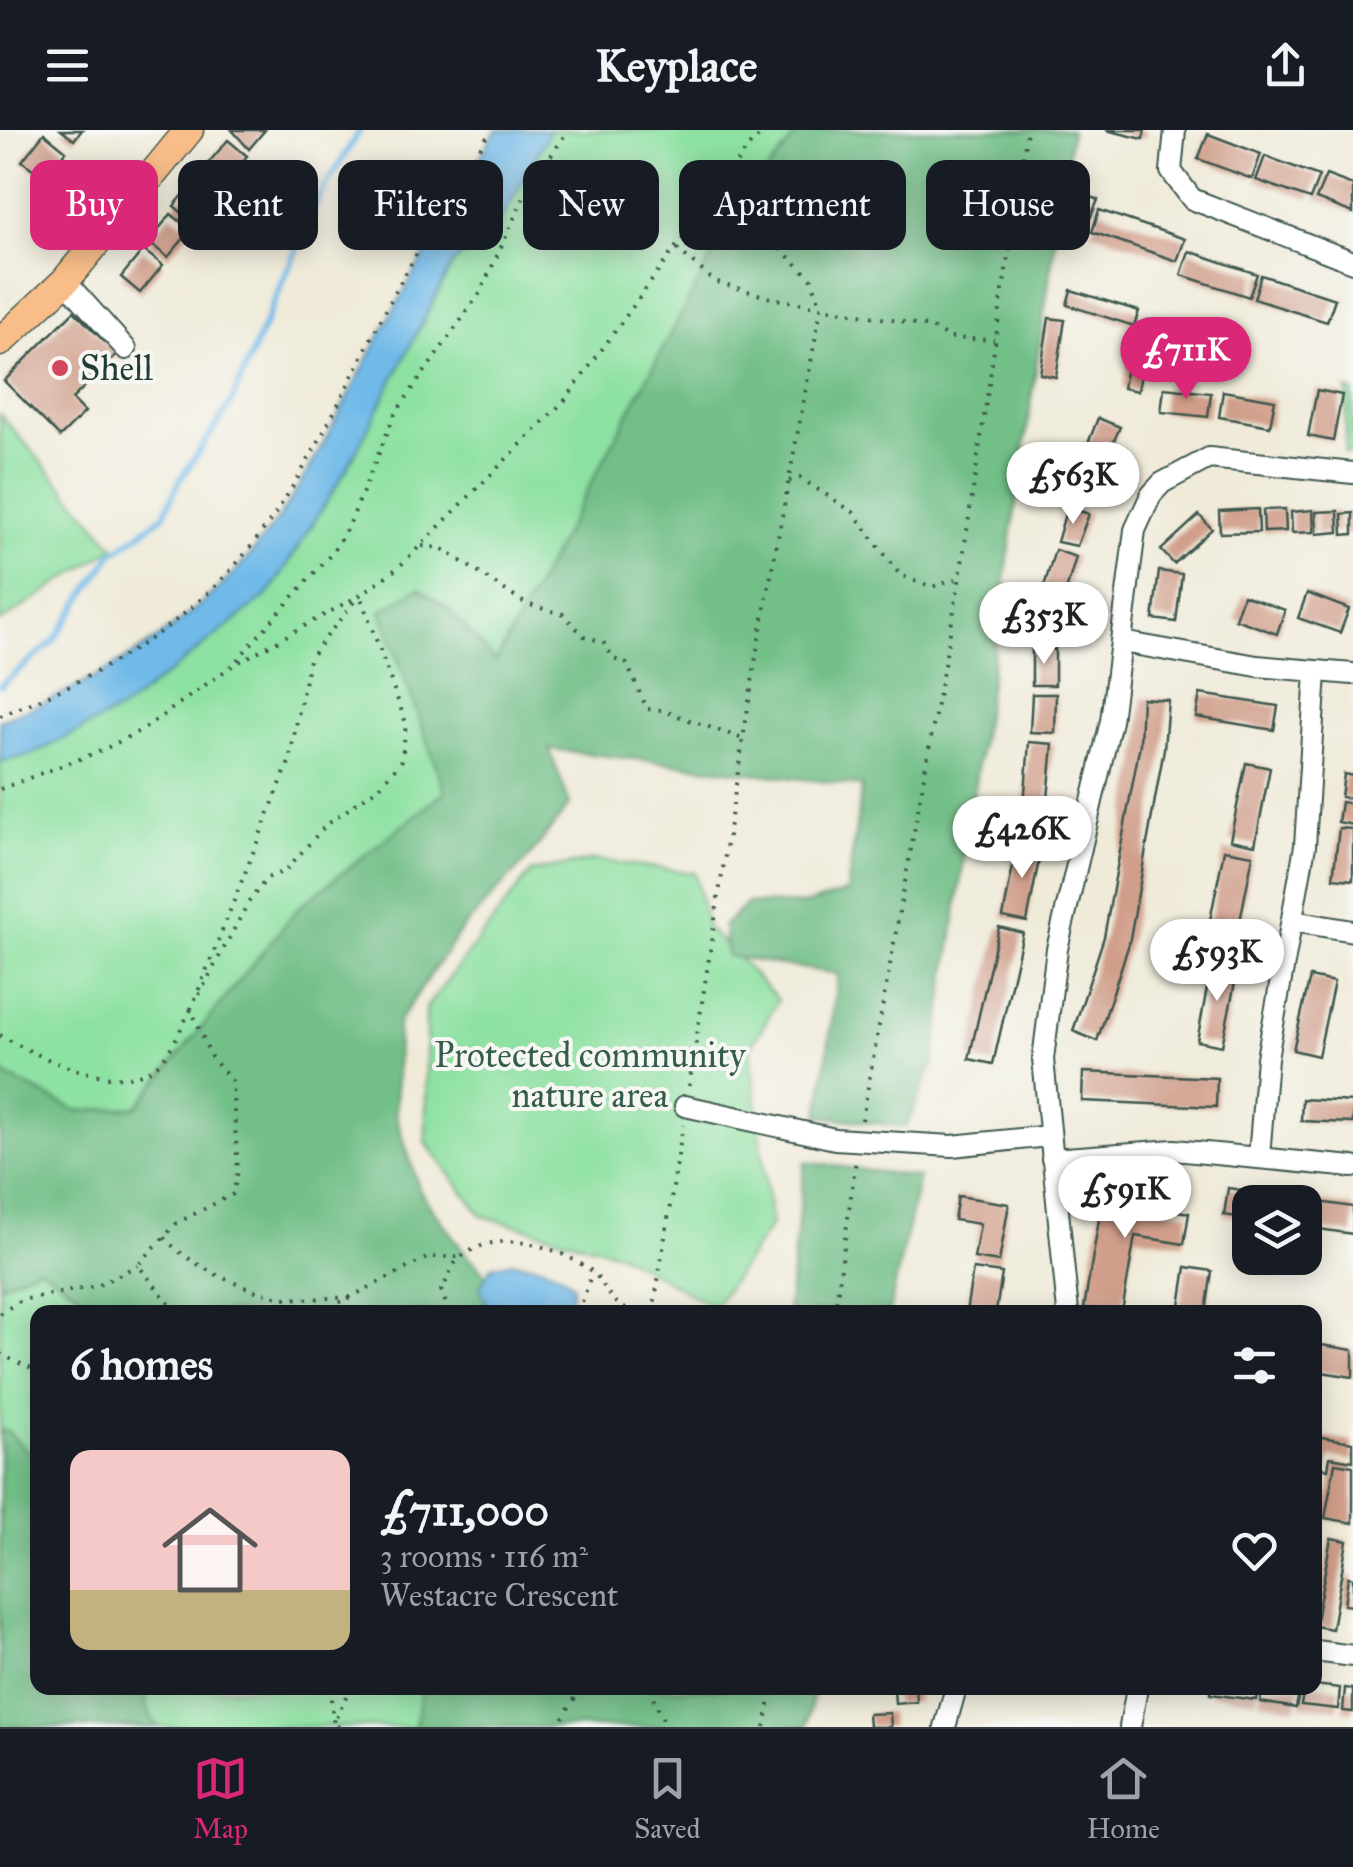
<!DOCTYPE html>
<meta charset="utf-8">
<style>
body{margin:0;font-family:"IM FELL Great Primer",serif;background:#242831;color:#f1f3f6;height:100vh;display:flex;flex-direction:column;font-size:38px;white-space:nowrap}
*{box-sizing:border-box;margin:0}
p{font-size:32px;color:#9ea1a6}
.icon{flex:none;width:55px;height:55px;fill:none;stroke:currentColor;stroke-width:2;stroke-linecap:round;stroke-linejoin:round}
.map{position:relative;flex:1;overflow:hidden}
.sheet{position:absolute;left:30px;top:1175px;width:1292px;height:390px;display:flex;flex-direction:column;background:#171b24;border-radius:20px;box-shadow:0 5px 25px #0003}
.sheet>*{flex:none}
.top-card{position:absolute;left:30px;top:30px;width:1295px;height:90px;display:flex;gap:20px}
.controls{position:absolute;left:1232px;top:1055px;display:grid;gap:20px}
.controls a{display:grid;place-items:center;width:90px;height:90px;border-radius:20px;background:#171b24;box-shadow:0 5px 25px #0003;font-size:50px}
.price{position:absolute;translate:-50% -85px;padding:0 22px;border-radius:35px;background:#fff;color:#222;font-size:32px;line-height:65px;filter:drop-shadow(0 2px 5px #0008)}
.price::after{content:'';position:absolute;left:50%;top:60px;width:30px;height:22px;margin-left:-15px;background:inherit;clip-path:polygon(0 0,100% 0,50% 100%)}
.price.on{background:#db2777;color:#fff}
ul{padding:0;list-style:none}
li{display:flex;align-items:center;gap:30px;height:250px;padding:0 40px}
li+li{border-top:2px solid #363941}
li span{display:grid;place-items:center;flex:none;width:280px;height:200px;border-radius:20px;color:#555}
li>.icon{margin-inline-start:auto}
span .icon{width:120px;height:120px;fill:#fffc;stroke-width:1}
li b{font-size:42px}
h2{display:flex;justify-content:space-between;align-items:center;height:120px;padding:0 40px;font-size:42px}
.pill{padding:0 35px;border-radius:20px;background:#171b24;box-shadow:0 5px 25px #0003;font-size:35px;line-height:90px}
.pill.on{background:#db2777;color:#fff}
header{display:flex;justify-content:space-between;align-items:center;height:130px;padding:0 40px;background:#171b24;font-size:45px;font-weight:800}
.dock{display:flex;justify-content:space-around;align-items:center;height:140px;border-top:2px solid #363941;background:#171b24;font-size:28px;color:#9ea1a6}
.dock a{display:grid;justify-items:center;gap:5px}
.dock .on{color:#db2777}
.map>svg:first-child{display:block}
.green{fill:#8de1a2;stroke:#568f6b;stroke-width:2.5}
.forest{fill:#72bf88;stroke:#487e5e;stroke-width:2.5}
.water{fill:#70bae9;stroke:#487c8e;stroke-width:2.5}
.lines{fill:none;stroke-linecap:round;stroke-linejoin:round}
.stream{stroke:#70bae9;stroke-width:6}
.building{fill:#d09e8a}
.minor-casing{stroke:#3e574d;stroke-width:24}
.highway-casing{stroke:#3e574d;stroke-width:31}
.path{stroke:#3e574d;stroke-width:4;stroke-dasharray:2.5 8;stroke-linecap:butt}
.minor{stroke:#fff;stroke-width:20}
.highway{stroke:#f8bd88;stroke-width:28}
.poi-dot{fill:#d1495b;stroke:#f6f6f2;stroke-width:4}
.labels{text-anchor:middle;stroke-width:8;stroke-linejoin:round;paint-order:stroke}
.poi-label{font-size:35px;fill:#1f3d34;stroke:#f6f6f2;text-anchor:start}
.park-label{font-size:35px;fill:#355e4a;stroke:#f6f6f2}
</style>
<header><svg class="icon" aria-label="menu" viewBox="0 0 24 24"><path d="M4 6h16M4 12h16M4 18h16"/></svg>Keyplace<svg class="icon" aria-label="share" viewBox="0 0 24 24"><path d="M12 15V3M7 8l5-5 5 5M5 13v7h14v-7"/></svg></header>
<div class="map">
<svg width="1353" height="1597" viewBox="0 0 1353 1597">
<rect width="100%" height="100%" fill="#f6f6f2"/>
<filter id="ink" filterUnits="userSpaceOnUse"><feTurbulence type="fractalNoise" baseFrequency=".01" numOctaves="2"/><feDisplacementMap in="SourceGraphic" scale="20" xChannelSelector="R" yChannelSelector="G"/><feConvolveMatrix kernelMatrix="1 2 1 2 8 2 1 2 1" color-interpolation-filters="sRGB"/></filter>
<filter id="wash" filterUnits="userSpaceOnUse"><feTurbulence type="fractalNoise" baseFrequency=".0048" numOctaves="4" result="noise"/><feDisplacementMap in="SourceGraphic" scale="40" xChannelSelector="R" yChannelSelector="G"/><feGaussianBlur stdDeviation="2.25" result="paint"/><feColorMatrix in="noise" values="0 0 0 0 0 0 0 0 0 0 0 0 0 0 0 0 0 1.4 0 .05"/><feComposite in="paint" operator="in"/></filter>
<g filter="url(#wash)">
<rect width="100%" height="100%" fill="#f0ebd9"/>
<g class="green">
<path d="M550,0H1071L934,931L906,997L819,986L839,844L738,828L778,870L750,919L771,1095L714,1177L618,1123L482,1086L426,1013V878L531,742L595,730L695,743L707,798L725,815L724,795L748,773L804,775L847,762L862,656L496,531L570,674L529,727L461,800L398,892L396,985L420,1062L463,1120L521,1182H38V1558H814L807,1597H0V632L31,625L124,578L269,464L348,337L452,135L479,106L498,96Z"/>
<path d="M1347,260L1353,262V323L1345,324Z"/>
<path d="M0,284L115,417L0,492Z"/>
</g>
<g class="forest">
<path d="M800,0H1071L934,931L906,997L819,986L838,844L727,826L724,795L748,773L804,775L847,762L862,656L549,619L570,674L529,727L461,800L398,892L396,985L420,1062L463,1120L521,1182H106L39,1137L0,1155V938L9,948L78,981L137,977L299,777L445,662L381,481L419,458L447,478L496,531L738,78Z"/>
<path d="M805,1032L919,1047L889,1182H787Z"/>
<path d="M0,1300L7,1301L37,1330L38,1558H146V1577L157,1597H0Z"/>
<path d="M422,1558H814L807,1597H415Z"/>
</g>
<g class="water">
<path d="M496,0H550L498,96L479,106L452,135L348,337L269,464L124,578L31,625L0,632V590C88,557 164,513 231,446C294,382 334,291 376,213C414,141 455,71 496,0Z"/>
<path d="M510,1132C533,1133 557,1137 573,1155L569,1182L489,1181L480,1156L492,1136Z"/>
</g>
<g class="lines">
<path class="stream" d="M0,556L53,512L112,424L163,386L180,350L230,275L318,69L360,0"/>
</g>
<g id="blocks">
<g class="building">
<path d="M61,0H82L74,10Z"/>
<path d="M232,0H265L249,19Z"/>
<path d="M1106,0H1145L1143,9Z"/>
<path d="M44,3L66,21L45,48L22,31Z"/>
<path d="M1208,4L1261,24L1252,49L1198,29Z"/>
<path d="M228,10L247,26L224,54L204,38Z"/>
<path d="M1265,26L1319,46L1310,69L1256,50Z"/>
<path d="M1326,45L1353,55V83L1316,69Z"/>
<path d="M197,49L216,65L193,92L174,76Z"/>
<path d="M1077,61L1098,70L1089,91L1068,82Z"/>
<path d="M1099,80L1185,109L1177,131L1092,102Z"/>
<path d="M171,84L191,100L168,127L148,112Z"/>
<path d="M143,120L163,135L140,163L121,147Z"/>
<path d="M1189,121L1257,144L1249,167L1181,145Z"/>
<path d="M1261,145L1335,169L1327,192L1254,169Z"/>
<path d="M1071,160L1139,181L1134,196L1067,175Z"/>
<path d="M74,181L117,224L72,269L85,282L60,307L4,251Z"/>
<path d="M1049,188L1065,190L1056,247L1040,244Z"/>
<path d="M1133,205L1148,208L1138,261L1123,258Z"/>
<path d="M1164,258L1211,263L1208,287L1161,282Z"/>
<path d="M1317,260L1342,265L1333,311L1308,306Z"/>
<path d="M1223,261L1275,270L1270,296L1219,287Z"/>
<path d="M1098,288L1120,297L1106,329L1085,321Z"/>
<path d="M1080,330L1103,340L1090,374L1068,365Z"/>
<path d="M1067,377L1089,384L1077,416L1057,412Z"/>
<path d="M1258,379L1259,402L1220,403L1219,381Z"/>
<path d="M1285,379L1286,401L1264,402L1263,380Z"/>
<path d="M1313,380L1314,402L1292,403L1291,382Z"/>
<path d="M1338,381L1339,402L1317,404L1316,382Z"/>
<path d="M1353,383V404L1343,405L1342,384Z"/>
<path d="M1199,385L1212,399L1174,434L1161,420Z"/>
<path d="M1055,420L1076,427L1065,464L1043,460Z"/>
<path d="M1159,441L1182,444L1176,492L1153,489Z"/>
<path d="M1307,463L1349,479L1340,503L1298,488Z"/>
<path d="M1243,465L1285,480L1277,504L1235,489Z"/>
<path d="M1042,469L1066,474L1058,511L1036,505Z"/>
<path d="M1055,519V555H1032V520Z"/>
<path d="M1032,564H1056L1055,603L1030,602Z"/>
<path d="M1200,564L1278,576L1274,600L1196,587Z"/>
<path d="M1142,568L1168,570L1164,619L1129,814L1097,911L1073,901L1104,807L1140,614Z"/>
<path d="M1029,612L1053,614L1045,702L1022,700Z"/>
<path d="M1246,633L1270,638L1255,715L1230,710Z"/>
<path d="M1344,644L1353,646V669L1341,667Z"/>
<path d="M1341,672L1353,674V695L1338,692Z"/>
<path d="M1339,698L1353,699V750L1333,748Z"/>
<path d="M1018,709L1042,714L1027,792L1003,787Z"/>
<path d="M1224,720L1253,725L1233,827L1204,821Z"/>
<path d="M999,797L1023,803L993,934L969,929Z"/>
<path d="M1212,832L1238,838L1222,916L1197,911Z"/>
<path d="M1310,847L1334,852L1318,926L1293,920Z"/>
<path d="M1083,942L1217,948L1216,977L1082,971Z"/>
<path d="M1302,969L1353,972V993L1301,991Z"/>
<path d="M1106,1048L1140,1054L1137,1074L1189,1083L1184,1114L1135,1106L1122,1182L1084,1178Z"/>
<path d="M1228,1058L1353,1077V1104L1305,1097V1072H1250V1089L1224,1085Z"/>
<path d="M958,1066L1009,1074L999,1132L974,1128L980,1094L954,1090Z"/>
<path d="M1186,1137L1212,1141L1206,1182H1179Z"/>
<path d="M973,1139L1002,1143L996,1182H966Z"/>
<path d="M1315,1214L1353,1220V1247L1315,1241Z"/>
<path d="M1315,1306L1353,1312V1331L1330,1327L1328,1339L1315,1336Z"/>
<path d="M1335,1333L1353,1336V1393L1325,1388Z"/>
<path d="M1331,1408L1347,1411L1332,1499L1315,1496Z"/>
<path d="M1348,1447L1353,1448V1476L1344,1475Z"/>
<path d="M1315,1555L1340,1558L1338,1579L1301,1575L1304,1558Z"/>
<path d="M894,1558H916L917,1572L895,1574Z"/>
<path d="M1211,1558H1258L1256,1570L1210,1564Z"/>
<path d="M1262,1558H1300L1296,1578L1260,1572Z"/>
<path d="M1345,1558L1353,1559V1582L1343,1581Z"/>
<path d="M890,1583L891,1597H869L868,1584Z"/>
</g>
</g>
</g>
<g filter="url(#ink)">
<use href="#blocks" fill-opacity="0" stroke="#3e574d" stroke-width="2.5"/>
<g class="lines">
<defs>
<g id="minor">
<path d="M1175,0L1171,41L1192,69L1353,132"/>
<path d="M65,151L126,219"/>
<path d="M1122,512L1257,536L1353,544"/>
<path d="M1293,791L1353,801"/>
<path d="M685,976L835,1009L952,1016L1049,1006"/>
<path d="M1259,1027L1267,928L1305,716L1316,542"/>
<path d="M1052,1029L1174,1020L1353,1037"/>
<path d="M1068,1182L1043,929L1057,819L1111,591L1135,400L1151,365L1162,353L1209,328L1353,343"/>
<path d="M1315,1521L1353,1526"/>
<path d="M945,1597L956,1558"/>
<path d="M1130,1597L1137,1558"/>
</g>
<path id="highway" d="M0,212L65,151L189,0"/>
</defs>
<use href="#minor" class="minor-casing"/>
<use href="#highway" class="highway-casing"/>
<g class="path">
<path d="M677,119L714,151L771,168L931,197L948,208L994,210"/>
<path d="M789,351L800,348L853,382L900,445L932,457L959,448"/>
<path d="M422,416L441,418L526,474L563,484L584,506L603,512L614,529L627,534L647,579L661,580L743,609"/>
<path d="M237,530L332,423L350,393L395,284L480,163L524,67L568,0"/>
<path d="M0,586C85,552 165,510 229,442C301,364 342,262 391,170C422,112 457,56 491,0"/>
<path d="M0,659L103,620L145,598L232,536L360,465L399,437L566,269L752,12L769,0"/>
<path d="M199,865L248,773L267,748L285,741L325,696L380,656L402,630L406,593L360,465"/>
<path d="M0,905C35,925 124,971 160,932C174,918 182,894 192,878"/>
<path d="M689,956L757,520L821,178L812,149L738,78L729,49"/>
<path d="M862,990L960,447L1027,0"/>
<path d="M164,1108C192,1137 249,1164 289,1168C309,1170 332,1167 352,1168"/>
<path d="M176,1182L138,1135L177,1093L233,1064L238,1041L232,951L211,927L191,879L289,632L309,529L357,468"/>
<path d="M321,1182L429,1127H461"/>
<path d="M449,1182L441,1160C449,1150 449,1137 460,1128C497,1097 555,1115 590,1140C609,1155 601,1167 632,1182"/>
<path d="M579,1182L592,1142"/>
<path d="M653,1182L683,995"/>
<path d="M835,1182L856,1029"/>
<path d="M0,1184L21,1170L97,1156L138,1135"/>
<path d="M0,1224L38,1242"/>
<path d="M330,1558L334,1597"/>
<path d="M649,1558L666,1597"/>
<path d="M338,1597L335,1590L350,1558"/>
<path d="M557,1597L581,1558"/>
<path d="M765,1597L772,1558"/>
</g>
<use href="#minor" class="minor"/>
<use href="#highway" class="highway"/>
</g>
</g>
<circle class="poi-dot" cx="60" cy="238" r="10"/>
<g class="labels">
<g class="poi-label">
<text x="80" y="250">Shell</text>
</g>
<g class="park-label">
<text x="590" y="937">Protected community<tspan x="590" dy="40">nature area</tspan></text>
</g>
</g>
</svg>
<div class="controls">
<a><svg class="icon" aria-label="layers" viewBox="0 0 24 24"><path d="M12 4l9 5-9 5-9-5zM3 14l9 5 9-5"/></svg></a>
</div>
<b class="price on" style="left:1186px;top:272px">£711K</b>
<b class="price" style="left:1073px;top:397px">£563K</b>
<b class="price" style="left:1044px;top:537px">£353K</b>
<b class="price" style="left:1022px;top:751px">£426K</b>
<b class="price" style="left:1217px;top:874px">£593K</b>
<b class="price" style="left:1125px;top:1111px">£591K</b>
<div class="top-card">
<a class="pill on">Buy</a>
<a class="pill">Rent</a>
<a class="pill">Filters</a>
<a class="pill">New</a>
<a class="pill">Apartment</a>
<a class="pill">House</a>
</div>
<section class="sheet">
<h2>6 homes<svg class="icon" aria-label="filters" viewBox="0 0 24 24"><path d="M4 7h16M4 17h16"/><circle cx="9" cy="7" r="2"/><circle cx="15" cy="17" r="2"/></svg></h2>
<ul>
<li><span style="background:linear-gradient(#f6c9c9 70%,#c2b280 0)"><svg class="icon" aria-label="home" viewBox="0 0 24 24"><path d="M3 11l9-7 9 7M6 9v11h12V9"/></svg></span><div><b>£711,000</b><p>3 rooms · 116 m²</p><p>Westacre Crescent</p></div><svg class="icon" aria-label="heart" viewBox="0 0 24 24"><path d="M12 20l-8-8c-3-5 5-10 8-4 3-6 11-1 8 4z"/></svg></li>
</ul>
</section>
</div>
<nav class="dock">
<a class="on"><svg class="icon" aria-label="map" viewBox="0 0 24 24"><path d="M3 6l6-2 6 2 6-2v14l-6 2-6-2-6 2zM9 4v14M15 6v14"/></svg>Map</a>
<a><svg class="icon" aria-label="saved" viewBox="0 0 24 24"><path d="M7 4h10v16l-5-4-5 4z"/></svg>Saved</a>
<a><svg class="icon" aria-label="home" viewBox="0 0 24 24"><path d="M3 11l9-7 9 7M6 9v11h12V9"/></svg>Home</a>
</nav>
